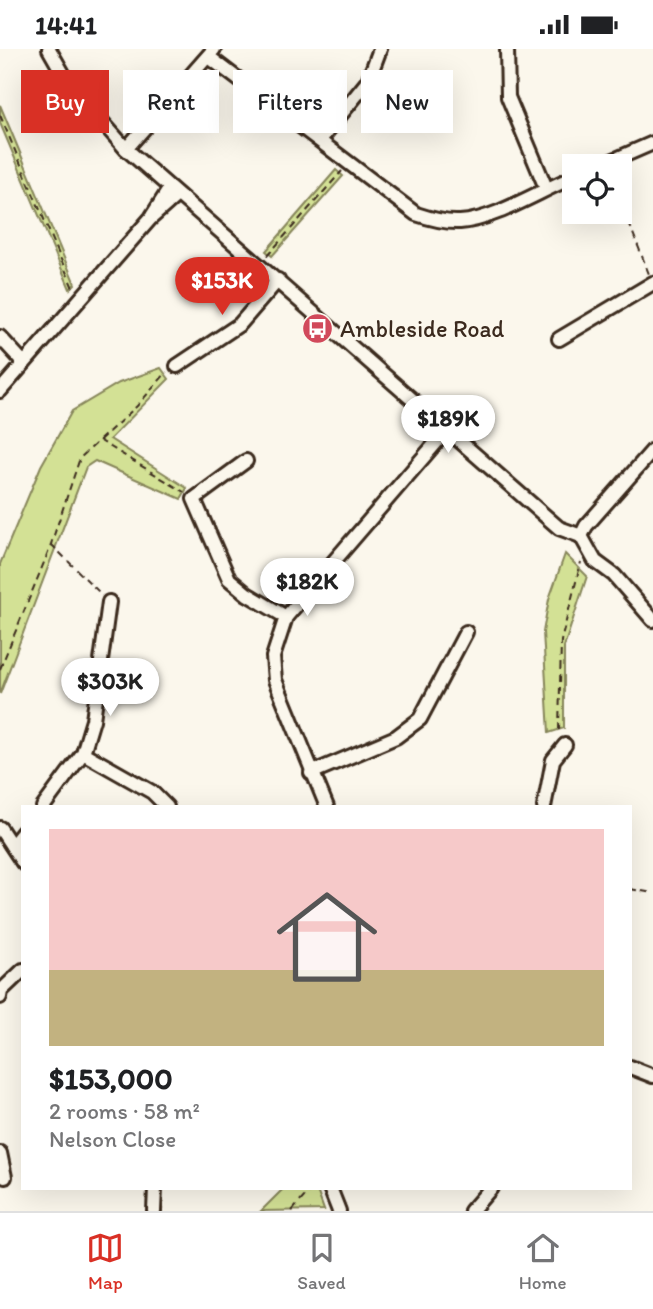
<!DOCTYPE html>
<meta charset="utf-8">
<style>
body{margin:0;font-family:Itim,sans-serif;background:#f6f6f6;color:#202124;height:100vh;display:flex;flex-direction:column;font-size:26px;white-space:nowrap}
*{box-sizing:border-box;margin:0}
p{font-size:23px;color:#757577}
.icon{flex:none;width:38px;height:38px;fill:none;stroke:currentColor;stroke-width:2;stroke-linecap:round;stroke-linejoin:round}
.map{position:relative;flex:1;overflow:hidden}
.side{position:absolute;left:21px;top:756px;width:611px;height:385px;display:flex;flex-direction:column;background:#fff;border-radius:0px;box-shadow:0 7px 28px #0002}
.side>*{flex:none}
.guide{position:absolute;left:21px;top:21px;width:612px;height:63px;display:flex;gap:14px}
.fabs{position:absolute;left:562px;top:105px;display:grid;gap:14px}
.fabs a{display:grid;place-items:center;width:70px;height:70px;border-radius:0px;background:#fff;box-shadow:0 7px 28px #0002;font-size:35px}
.price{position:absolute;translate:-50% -60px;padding:0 16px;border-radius:24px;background:#fff;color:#222;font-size:23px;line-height:46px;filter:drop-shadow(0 2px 4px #0008)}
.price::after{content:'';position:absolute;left:50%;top:42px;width:21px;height:16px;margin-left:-10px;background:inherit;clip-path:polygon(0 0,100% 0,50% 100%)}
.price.current{background:#d93025;color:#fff}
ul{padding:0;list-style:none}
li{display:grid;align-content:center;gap:14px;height:371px;padding:0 28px}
li span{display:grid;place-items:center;height:217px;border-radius:0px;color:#555}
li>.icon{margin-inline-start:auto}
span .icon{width:126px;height:126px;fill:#fffc;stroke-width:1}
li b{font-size:30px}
.pill{padding:0 24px;border-radius:0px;background:#fff;box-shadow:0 7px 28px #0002;font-size:24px;line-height:63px}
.pill.current{background:#d93025;color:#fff}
.status{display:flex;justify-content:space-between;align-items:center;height:49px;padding:0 35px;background:#fff;direction:ltr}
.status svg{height:19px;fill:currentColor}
.dock{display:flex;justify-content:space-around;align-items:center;height:98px;border-top:2px solid #e0e0e0;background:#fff;font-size:19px;color:#757577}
.dock a{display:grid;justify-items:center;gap:4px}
.dock .current{color:#d93025}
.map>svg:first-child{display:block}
.green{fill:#d3e195;stroke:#87865a;stroke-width:2}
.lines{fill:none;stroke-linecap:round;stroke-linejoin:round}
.minor-casing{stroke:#3b2a1e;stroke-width:18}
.path{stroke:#3b2a1e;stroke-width:2;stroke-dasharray:7 5;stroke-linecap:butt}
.minor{stroke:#fbf7ec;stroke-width:12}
.labels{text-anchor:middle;stroke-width:7;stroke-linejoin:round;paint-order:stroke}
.poi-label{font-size:24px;fill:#3b2a1e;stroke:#fbf7ec;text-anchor:start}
</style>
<div class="status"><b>14:41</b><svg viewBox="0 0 49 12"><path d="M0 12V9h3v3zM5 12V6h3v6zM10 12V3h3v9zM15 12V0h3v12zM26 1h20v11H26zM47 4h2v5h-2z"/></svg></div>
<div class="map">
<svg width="653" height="1162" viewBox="0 0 653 1162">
<rect width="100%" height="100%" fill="#fbf7ec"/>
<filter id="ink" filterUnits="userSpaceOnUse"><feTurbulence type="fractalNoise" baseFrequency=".0143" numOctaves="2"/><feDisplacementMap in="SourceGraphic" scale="14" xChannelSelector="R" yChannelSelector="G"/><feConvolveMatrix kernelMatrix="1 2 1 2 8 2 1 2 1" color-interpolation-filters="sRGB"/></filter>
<g filter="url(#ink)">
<g class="green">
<path d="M0,56L75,235L70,240L0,74Z"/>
<path d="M336,121L343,127L272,207L266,202Z"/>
<path d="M161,319L169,330L110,390L187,439L181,450L95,412L86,418L0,645V515L41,417L72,362L119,334Z"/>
<path d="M565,505L587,527L564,598V679L549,684L543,583L549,550Z"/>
<path d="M284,1139H316L324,1161L261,1162Z"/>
</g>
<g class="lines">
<defs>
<g id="minor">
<path d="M49,0L69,35L126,100L559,479L581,487"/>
<path d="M507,0L508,48L546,139"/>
<path d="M209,8L416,165C431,170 445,174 460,173C494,171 541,141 574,128"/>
<path d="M320,91L368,32L380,0"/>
<path d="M126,100L214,0"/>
<path d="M600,117L653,94"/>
<path d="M152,167L170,139"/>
<path d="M0,288L24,314"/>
<path d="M559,290L653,234"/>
<path d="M177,317L240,275L278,231"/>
<path d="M0,342L150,170L177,146"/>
<path d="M246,412L194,450L229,530L247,545L286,568"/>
<path d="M581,487L595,512L614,526L653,571"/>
<path d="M581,487L586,477L653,401"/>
<path d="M83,704L152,743L167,758"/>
<path d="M311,724L396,688L420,670L466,583"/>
<path d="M43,758L83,704L93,671L109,553"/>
<path d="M327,758L275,631L273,608L286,568L447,381"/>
<path d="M544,758L553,711L565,696"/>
<path d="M0,779L23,814"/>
<path d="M12,797L23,783"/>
<path d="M0,948L1,942L23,921"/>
<path d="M630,1018L653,1027"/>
<path d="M0,1104L5,1128"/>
<path d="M330,1139L339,1162"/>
<path d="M154,1162L155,1139"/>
<path d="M471,1162L491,1139"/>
</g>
</defs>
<use href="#minor" class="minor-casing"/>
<g class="path">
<path d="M0,66L73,239"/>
<path d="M620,151L649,225"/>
<path d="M267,207L342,122"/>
<path d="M99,391L184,443"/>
<path d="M51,495L102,546"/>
<path d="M0,620L48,504L80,409L137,357L167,323"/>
<path d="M559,681L561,592L581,513"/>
<path d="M630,840L653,844"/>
<path d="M292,1162L312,1139"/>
</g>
<use href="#minor" class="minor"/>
</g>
</g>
<defs>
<symbol id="bus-disc" viewBox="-11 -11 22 22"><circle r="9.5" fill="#d1495b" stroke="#fbf7ec"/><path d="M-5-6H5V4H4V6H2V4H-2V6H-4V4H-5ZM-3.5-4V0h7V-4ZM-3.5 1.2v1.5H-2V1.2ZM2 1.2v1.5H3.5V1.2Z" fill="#fff"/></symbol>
</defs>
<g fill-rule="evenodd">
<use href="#bus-disc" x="300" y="262" width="35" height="35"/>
</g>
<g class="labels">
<g class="poi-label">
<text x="340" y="288">Ambleside Road</text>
</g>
</g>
</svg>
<div class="fabs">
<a><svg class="icon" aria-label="locate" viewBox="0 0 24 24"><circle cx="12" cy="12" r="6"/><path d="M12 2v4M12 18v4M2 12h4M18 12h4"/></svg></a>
</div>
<b class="price current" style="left:222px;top:268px">$153K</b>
<b class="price" style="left:448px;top:406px">$189K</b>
<b class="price" style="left:307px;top:569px">$182K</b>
<b class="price" style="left:110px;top:669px">$303K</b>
<div class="guide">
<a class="pill current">Buy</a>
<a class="pill">Rent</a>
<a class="pill">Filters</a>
<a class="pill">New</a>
</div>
<section class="side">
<ul>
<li><span style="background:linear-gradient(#f6c9c9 65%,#c2b280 0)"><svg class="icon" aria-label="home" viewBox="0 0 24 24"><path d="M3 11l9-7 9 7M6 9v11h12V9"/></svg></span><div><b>$153,000</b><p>2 rooms · 58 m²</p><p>Nelson Close</p></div></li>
</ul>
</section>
</div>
<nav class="dock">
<a class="current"><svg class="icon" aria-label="map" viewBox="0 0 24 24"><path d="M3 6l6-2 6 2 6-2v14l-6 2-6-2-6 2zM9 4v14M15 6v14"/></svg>Map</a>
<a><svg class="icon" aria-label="saved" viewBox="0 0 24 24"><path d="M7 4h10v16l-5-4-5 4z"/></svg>Saved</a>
<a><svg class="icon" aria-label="home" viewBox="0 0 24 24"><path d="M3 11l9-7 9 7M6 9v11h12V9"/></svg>Home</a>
</nav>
